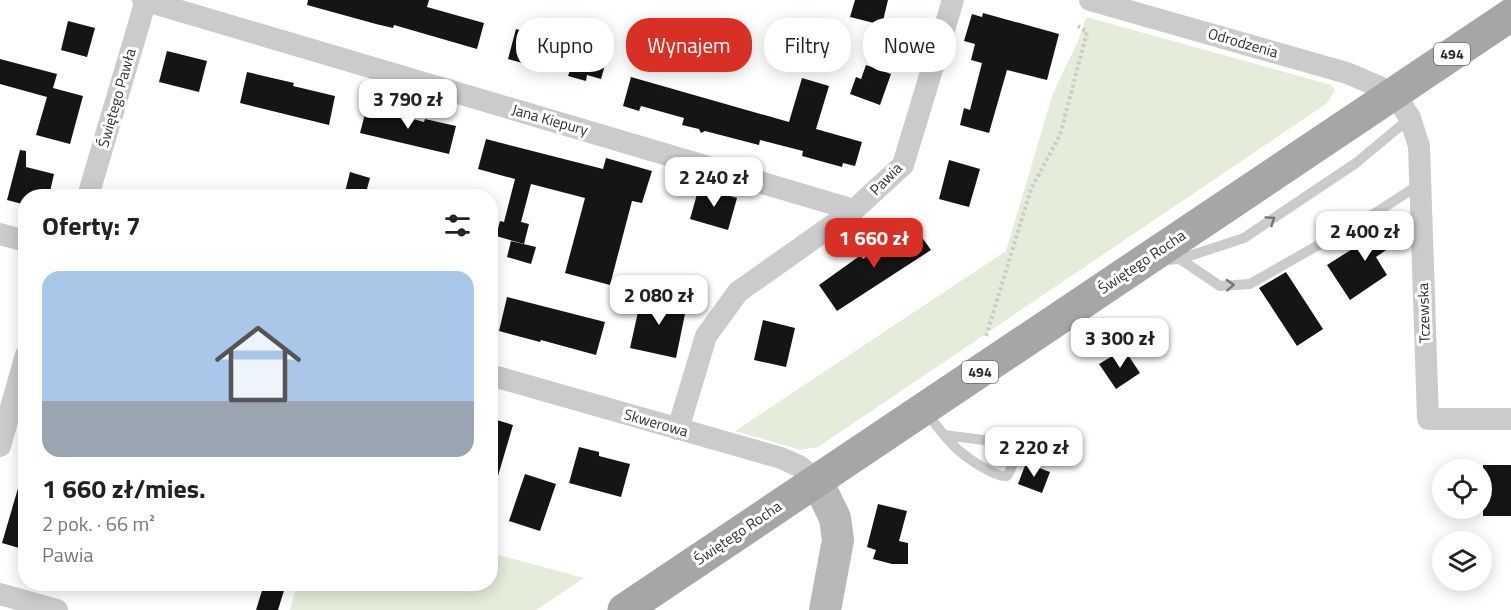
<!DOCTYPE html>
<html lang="pl">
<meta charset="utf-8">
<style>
body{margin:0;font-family:"Titillium Web",sans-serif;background:#f2f2f2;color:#222;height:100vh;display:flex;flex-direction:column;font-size:22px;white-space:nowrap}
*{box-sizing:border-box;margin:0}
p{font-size:20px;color:#767676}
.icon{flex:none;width:33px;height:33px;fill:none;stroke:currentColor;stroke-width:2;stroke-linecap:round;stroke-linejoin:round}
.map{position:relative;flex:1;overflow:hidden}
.details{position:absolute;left:18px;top:189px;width:480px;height:402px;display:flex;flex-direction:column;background:#fff;border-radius:24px;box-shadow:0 3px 15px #0003}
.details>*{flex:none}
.hud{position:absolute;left:516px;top:18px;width:570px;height:54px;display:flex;gap:12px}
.buttons{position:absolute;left:1432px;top:459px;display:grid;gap:12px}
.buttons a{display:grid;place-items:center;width:60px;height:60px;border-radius:50%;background:#fff;box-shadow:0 3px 15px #0003;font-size:30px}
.price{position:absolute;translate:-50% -51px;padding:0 14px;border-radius:12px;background:#fff;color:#222;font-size:20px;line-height:39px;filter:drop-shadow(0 2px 3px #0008)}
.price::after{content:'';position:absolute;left:50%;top:36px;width:18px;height:14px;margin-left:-9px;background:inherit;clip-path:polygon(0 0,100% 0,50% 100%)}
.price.active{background:#d93025;color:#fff}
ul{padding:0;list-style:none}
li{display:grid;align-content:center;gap:12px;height:318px;padding:0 24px}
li+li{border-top:2px solid #e0e0e0}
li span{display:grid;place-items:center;height:186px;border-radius:18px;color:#555}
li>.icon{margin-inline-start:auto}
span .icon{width:108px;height:108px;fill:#fffc;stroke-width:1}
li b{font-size:26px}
h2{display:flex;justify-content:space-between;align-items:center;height:72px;padding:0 24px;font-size:26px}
.pill{padding:0 21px;border-radius:24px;background:#fff;box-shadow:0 3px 15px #0003;font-size:21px;line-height:54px}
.pill.active{background:#d93025;color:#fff}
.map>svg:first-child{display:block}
.green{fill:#e5ecda}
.building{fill:#151515}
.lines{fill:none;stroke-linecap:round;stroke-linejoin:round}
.path{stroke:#cbcbcb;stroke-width:4;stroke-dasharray:3 3;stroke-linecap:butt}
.lane{stroke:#cbcbcb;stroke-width:10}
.street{stroke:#cbcbcb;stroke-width:22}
.secondary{stroke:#b8b8b8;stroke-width:32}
.primary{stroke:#a6a6a6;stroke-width:33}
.oneway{stroke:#757575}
.labels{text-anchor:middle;stroke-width:6;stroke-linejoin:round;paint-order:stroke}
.shield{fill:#fff;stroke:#6d6d6d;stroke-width:1.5}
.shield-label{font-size:14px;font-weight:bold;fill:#2e2e2e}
.street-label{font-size:15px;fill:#2e2e2e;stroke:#fff}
</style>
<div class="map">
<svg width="1511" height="610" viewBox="0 0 1511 610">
<rect width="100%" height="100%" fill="#fff"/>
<g class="green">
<path d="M1086,17L1331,85L1335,90L1326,104L818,447L801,450L735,431L1006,251L1053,93L1078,41Z"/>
<path d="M491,553L584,578L536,610H290L297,584H490Z"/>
</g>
<g class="building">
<path d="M308,0H429L427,7L484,23L477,49L394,25L393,28L376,24L307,5Z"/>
<path d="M855,0H888L882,25L850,17Z"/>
<path d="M983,13L1059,34L1047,80L1007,70L989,133L960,125L964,108L970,110L982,63L971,60L975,44L964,41L972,14L982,17Z"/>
<path d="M68,21L95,28L87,57L61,50Z"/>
<path d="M646,22L663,26L657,48L640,44Z"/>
<path d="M516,29L608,54L601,79L587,75L586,81L568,76L570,70L527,59L526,64L508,59Z"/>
<path d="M167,51L207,61L199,92L159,82Z"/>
<path d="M0,59L57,74L53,88L83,96L70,144L36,135L47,97L0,84Z"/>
<path d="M866,65L891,74L880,105L850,94L856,77L861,79Z"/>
<path d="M247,72L294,83L293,86L335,96L329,125L240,103Z"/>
<path d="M631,77L789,122L802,78L829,86L816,129L862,142L855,166L843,163L842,167L802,156L803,151L760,140L759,145L705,131L701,133L699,129L682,125L684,118L641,106L639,111L623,106Z"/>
<path d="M367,106L424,122L425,119L456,126L449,154L360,133Z"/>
<path d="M486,139L603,169L606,158L652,171L642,203L632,201L610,285L565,273L585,198L531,184L521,222L529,224L524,244L496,236L500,221L504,222L515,179L478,169Z"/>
<path d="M20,150L26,151V167L54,174L49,196H26V205L7,200Z"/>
<path d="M949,160L980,169L969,207L939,199Z"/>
<path d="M350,172L370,178L365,196L345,192Z"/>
<path d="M699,187L737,198L728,230L690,219Z"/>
<path d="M1395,222L1405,237L1376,257L1387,275L1350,300L1327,265Z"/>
<path d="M916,229L931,250L837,311L819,285L861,255L863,259L901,232L904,237Z"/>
<path d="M511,241L536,247L531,264L507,257Z"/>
<path d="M1286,272L1323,329L1297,346L1259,288Z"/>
<path d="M642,294L687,304L676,358L630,348Z"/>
<path d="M507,297L605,322L596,355L541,340L540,342L499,331Z"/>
<path d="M763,320L795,328L786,367L754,360Z"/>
<path d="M1124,349L1140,373L1116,389L1099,364Z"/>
<path d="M490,418L513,425L495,486L490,485Z"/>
<path d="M579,447L599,452V456L630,464L621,497L569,483Z"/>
<path d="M1026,463L1050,472L1042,493L1018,484Z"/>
<rect x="1483" y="465" width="28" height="51"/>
<path d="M525,474L556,484L540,531L509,521Z"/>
<path d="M21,478L26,479V550L2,543Z"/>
<path d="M878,504L907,511L899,541L908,543V564H892L873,559L876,550L867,547Z"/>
<path d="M264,584H286L278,610H256Z"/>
</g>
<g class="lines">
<path class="path" d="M986,336L1031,189L1060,135L1087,32L1078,26"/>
<g class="lane">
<path d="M1180,259L1220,286L1250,284L1380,210L1420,184"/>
<path d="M1164,260L1180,259L1244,238L1356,163L1410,118"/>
<path d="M926,412C936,425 945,438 957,449C966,457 995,478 1007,476C1013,466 1016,458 1014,446L1007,443L944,435"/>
</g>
<g class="street">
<path d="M143,0L854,210"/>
<path d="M1090,0L1347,73L1394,93L1410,118L1419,146L1428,419H1511"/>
<path d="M88,196L146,0"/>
<path d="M0,234L26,241"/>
<path d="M490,375L781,458L799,466L817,481"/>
<path d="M678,429L706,336L738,292L854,210L903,165L953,0"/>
<path d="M0,446L26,355"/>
<path d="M0,594L57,610"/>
</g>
<path class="secondary" d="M817,481L835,518L838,540L825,610"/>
<path class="primary" d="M624,610L1511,15"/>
</g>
<defs><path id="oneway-chevron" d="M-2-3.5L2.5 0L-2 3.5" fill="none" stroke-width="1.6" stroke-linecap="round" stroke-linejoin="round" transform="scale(1.5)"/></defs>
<g class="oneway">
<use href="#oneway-chevron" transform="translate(1271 220) rotate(-34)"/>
<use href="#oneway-chevron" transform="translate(1230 285) rotate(-3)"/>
</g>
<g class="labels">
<g class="shield">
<rect x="1434" y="43" width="36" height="22" rx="4.5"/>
<rect x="962" y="361" width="36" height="22" rx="4.5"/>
</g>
<g class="shield-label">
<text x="1452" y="59">494</text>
<text x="980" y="377">494</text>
</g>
<g class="street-label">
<text transform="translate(1243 43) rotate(16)" y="5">Odrodzenia</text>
<text transform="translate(117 98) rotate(-74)" y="5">Świętego Pawła</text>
<text transform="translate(550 120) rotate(16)" y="5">Jana Kiepury</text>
<text transform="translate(886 179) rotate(-45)" y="5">Pawia</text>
<text transform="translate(1142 262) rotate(-34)" y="5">Świętego Rocha</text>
<text transform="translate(1424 313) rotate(-92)" y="5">Tczewska</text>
<text transform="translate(656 423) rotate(16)" y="5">Skwerowa</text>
<text transform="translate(738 533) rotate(-34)" y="5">Świętego Rocha</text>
</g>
</g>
</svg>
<div class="buttons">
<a><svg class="icon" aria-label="locate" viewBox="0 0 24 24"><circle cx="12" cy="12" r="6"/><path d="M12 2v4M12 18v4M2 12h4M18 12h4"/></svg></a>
<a><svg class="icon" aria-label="layers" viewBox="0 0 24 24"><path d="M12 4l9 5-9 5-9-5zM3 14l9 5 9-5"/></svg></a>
</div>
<b class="price" style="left:408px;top:130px">3 790 zł</b>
<b class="price" style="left:714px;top:208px">2 240 zł</b>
<b class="price" style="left:1365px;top:262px">2 400 zł</b>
<b class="price active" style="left:874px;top:269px">1 660 zł</b>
<b class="price" style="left:659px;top:326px">2 080 zł</b>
<b class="price" style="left:1120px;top:369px">3 300 zł</b>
<b class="price" style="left:1034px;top:478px">2 220 zł</b>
<div class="hud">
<a class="pill">Kupno</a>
<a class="pill active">Wynajem</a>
<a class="pill">Filtry</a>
<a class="pill">Nowe</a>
</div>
<section class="details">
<h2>Oferty: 7<svg class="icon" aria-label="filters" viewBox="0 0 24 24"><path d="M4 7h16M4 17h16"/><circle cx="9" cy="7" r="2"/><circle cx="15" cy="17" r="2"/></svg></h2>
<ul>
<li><span style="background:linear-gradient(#a9c7e8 70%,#9aa5b1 0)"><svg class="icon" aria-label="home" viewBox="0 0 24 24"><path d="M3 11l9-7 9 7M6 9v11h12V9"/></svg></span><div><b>1 660 zł/mies.</b><p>2 pok. · 66 m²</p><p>Pawia</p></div></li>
</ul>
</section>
</div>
